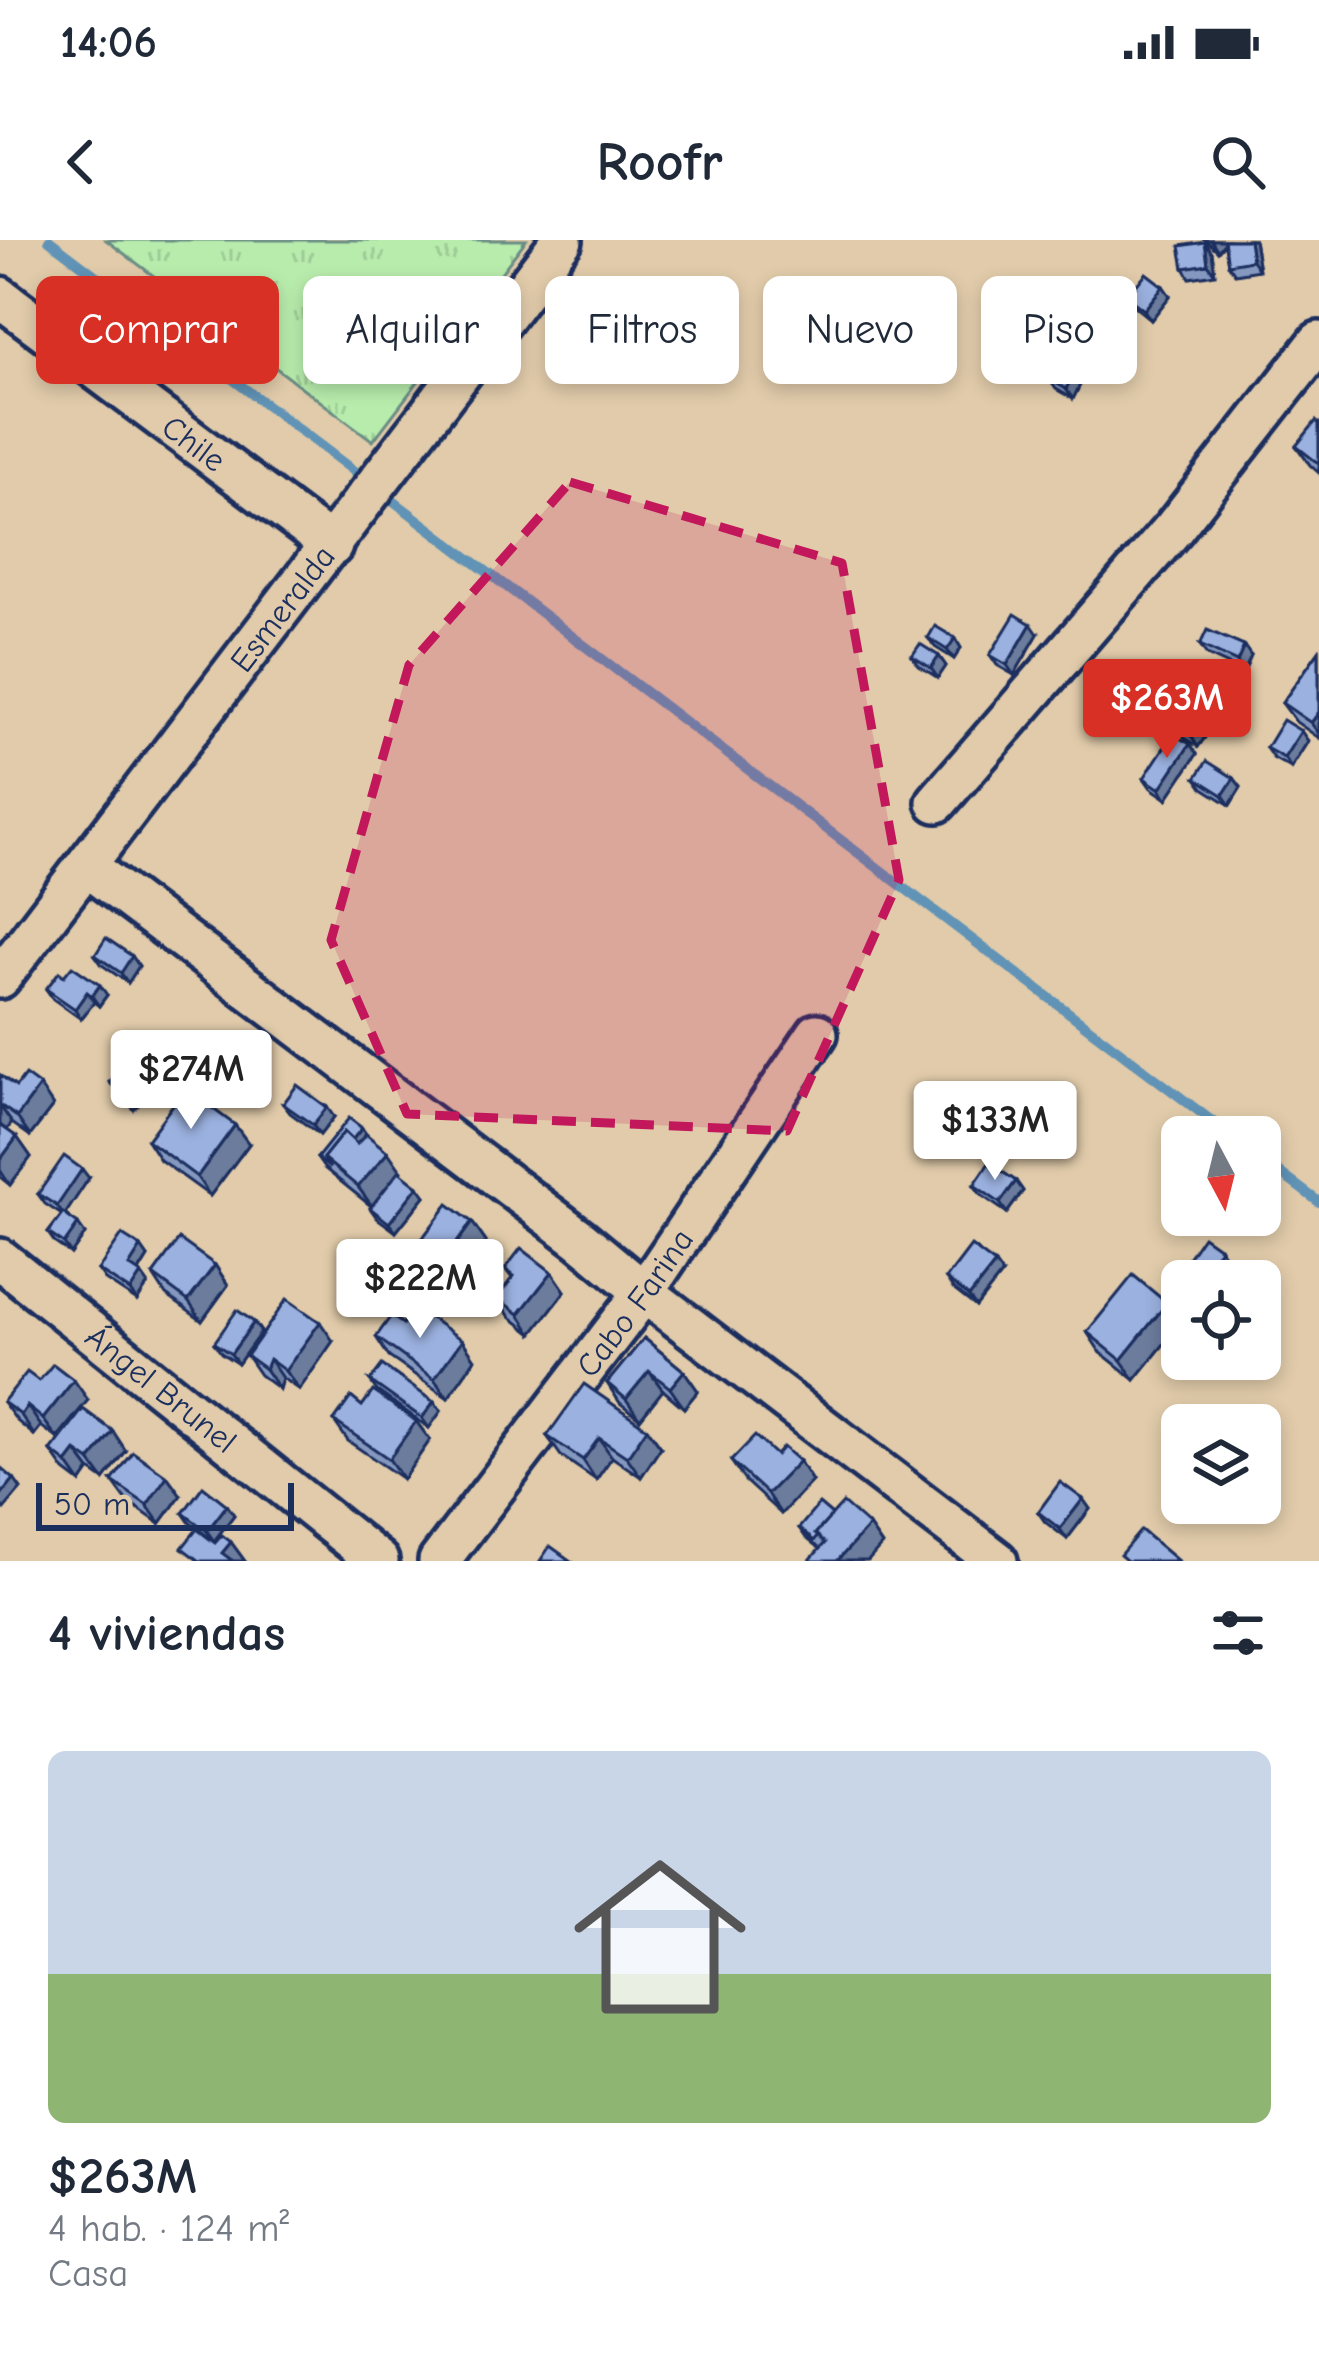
<!DOCTYPE html>
<html lang="es">
<meta charset="utf-8">
<style>
body{margin:0;font-family:"Comic Neue",sans-serif;background:#f6f6f7;color:#1f2937;height:100vh;display:flex;flex-direction:column;font-size:45px;white-space:nowrap}
*{box-sizing:border-box;margin:0}
p{font-size:39px;color:#747a83}
.icon{flex:none;width:66px;height:66px;fill:none;stroke:currentColor;stroke-width:2;stroke-linecap:round;stroke-linejoin:round}
.map{position:relative;height:1321px;overflow:hidden}
.details{display:flex;flex-direction:column;background:#fff;flex:1}
.details>*{flex:none}
.guide{position:absolute;left:36px;top:36px;width:1248px;height:108px;display:flex;gap:24px}
.needle{width:78px;rotate:173deg}
.controls{position:absolute;left:1161px;top:876px;display:grid;gap:24px}
.controls a{display:grid;place-items:center;width:120px;height:120px;border-radius:18px;background:#fff;box-shadow:0 6px 18px #0003;font-size:60px}
.scale{position:absolute;left:36px;bottom:30px;width:258px;box-sizing:border-box;padding-left:12px;border:6px solid #1b2f5e;border-top:0;font-size:33px;line-height:42px;white-space:nowrap;color:#1b2f5e;-webkit-text-stroke:9px #e1cbaa;paint-order:stroke}
.price{position:absolute;translate:-50% -102px;padding:0 27px;border-radius:12px;background:#fff;color:#222;font-size:39px;line-height:78px;filter:drop-shadow(0 3px 6px #0008)}
.price::after{content:'';position:absolute;left:50%;top:72px;width:36px;height:27px;margin-left:-18px;background:inherit;clip-path:polygon(0 0,100% 0,50% 100%)}
.price.selected{background:#d93025;color:#fff}
ul{padding:0;list-style:none}
li{display:grid;align-content:center;gap:24px;height:636px;padding:0 48px}
li span{display:grid;place-items:center;height:372px;border-radius:18px;color:#555}
li>.icon{margin-inline-start:auto}
span .icon{width:216px;height:216px;fill:#fffc;stroke-width:1}
li b{font-size:51px}
h2{display:flex;justify-content:space-between;align-items:center;height:144px;padding:0 48px;font-size:51px}
.pill{padding:0 42px;border-radius:18px;background:#fff;box-shadow:0 6px 18px #0003;font-size:42px;line-height:108px}
.pill.selected{background:#d93025;color:#fff}
.status{display:flex;justify-content:space-between;align-items:center;height:84px;padding:0 60px;background:#fff;direction:ltr}
.status svg{height:33px;fill:currentColor}
header{display:flex;justify-content:space-between;align-items:center;height:156px;padding:0 48px;background:#fff;font-size:54px;font-weight:700}
.map>svg:first-child{display:block}
.grass{fill:url(#grass-tufts);stroke:#6a8e85;stroke-width:3}
.lines{fill:none;stroke-linecap:round;stroke-linejoin:round}
.stream{stroke:#6093b6;stroke-width:10}
.street-casing{stroke:#1b2f5e;stroke-width:48}
.street{stroke:#e1cbaa;stroke-width:39}
.wall{fill:#8598c0;stroke:#1b2f5e;stroke-width:3}
.shaded-wall{fill:#6c7c9c;stroke:#1b2f5e;stroke-width:3}
.building{fill:#9bb1df;stroke:#1b2f5e;stroke-width:3}
.marked{fill:#c2185b;fill-opacity:0.2;stroke:#c2185b;stroke-width:9;stroke-dasharray:24 15;stroke-linejoin:round}
.labels{text-anchor:middle;stroke-width:9;stroke-linejoin:round;paint-order:stroke}
.street-label{font-size:33px;fill:#1b2f5e;stroke:#e1cbaa}
</style>
<div class="status"><b>14:06</b><svg viewBox="0 0 49 12"><path d="M0 12V9h3v3zM5 12V6h3v6zM10 12V3h3v9zM15 12V0h3v12zM26 1h20v11H26zM47 4h2v5h-2z"/></svg></div>
<header><svg class="icon" aria-label="back" viewBox="0 0 24 24"><path d="M15 5l-7 7 7 7"/></svg>Roofr<svg class="icon" aria-label="search" viewBox="0 0 24 24"><circle cx="10" cy="10" r="6"/><path d="M15 15l6 6"/></svg></header>
<div class="map">
<svg width="1319" height="1321" viewBox="0 0 1319 1321">
<defs>
<pattern id="grass-tufts" width="24" height="20" patternUnits="userSpaceOnUse" patternTransform="scale(3)"><rect width="24" height="20" fill="#b8ecac"/><path d="M3 7l-1-3M5 7V3M7 7l1-3M15 17l-1-3M17 17v-4M19 17l1-3" fill="none" stroke="#9ecb96"/></pattern>
</defs>
<rect width="100%" height="100%" fill="#e1cbaa"/>
<filter id="ink" filterUnits="userSpaceOnUse"><feTurbulence type="fractalNoise" baseFrequency=".00833" numOctaves="2"/><feDisplacementMap in="SourceGraphic" scale="24" xChannelSelector="R" yChannelSelector="G"/><feConvolveMatrix kernelMatrix="1 2 1 2 8 2 1 2 1" color-interpolation-filters="sRGB"/></filter>
<g filter="url(#ink)">
<path class="grass" d="M106,0H526L373,201Z"/>
<g class="lines">
<g class="stream">
<path d="M49,0L1233,897"/>
<path d="M1260,918L1319,962"/>
</g>
<defs>
<g id="street">
<path id="s1" d="M0,57L332,306"/>
<path d="M937,562L1174,288L1319,102"/>
<path d="M86,626L580,999L644,1052L997,1321"/>
<path id="s2" d="M0,738L562,0"/>
<path id="s3" d="M0,1019L378,1321"/>
<path id="s4" d="M439,1321L644,1052L817,794"/>
</g>
</defs>
<use href="#street" class="street-casing"/>
<use href="#street" class="street"/>
</g>
<g class="wall">
<path d="M1205,0H1254L1259,30L1235,34L1228,24L1225,3L1218,11Z"/>
<path d="M1205,2L1212,12L1215,34L1190,38L1184,28Z"/>
<path d="M1163,46L1170,56L1151,80L1134,66L1127,57Z"/>
<path d="M1049,139L1081,143L1073,159L1056,149Z"/>
<path d="M1319,184V233L1310,225L1296,206Z"/>
<path d="M1038,394L1014,435L997,425L990,415Z"/>
<path d="M928,398H955L961,408L954,419L935,407Z"/>
<path d="M1200,405L1251,416L1244,432L1207,415Z"/>
<path d="M1319,411V498L1296,482L1282,463Z"/>
<path d="M912,416H939L946,426L938,438L919,426Z"/>
<path d="M1218,460L1225,470L1198,507L1185,498L1178,488Z"/>
<path d="M1301,491L1308,501L1291,528L1273,518L1266,508Z"/>
<path d="M1190,504L1197,514L1167,559L1151,548L1144,538Z"/>
<path d="M1196,538H1234L1241,547L1230,565L1203,548Z"/>
<path d="M95,715L132,716L139,726L128,743L102,725Z"/>
<path d="M64,736L107,755L99,766L94,762L81,779L53,759L46,749Z"/>
<path d="M0,835L16,847L53,866L30,896L12,883L7,890L17,897L31,917L10,945L0,937Z"/>
<path d="M283,864L334,877L320,895L290,873Z"/>
<path d="M366,894L401,931L400,932L425,956L396,992L377,978L370,968L371,966L324,928L317,918Z"/>
<path d="M147,900L249,904L210,956L160,920Z"/>
<path d="M89,938L65,974L85,994L71,1014L55,1003L48,993L62,975L45,964L38,954Z"/>
<path d="M1016,941L1023,951L1007,973L981,955L974,945Z"/>
<path d="M472,982L486,1002L454,1046L429,1028L415,1008Z"/>
<path d="M141,1007L148,1017L139,1032L148,1044L137,1061L105,1040L98,1030Z"/>
<path d="M215,1025L228,1045L202,1081L166,1055L153,1035Z"/>
<path d="M505,1029L552,1032L565,1051L532,1094L510,1077L497,1058L512,1038Z"/>
<path d="M1002,1034L976,1067L953,1049L946,1039Z"/>
<path d="M254,1082L261,1092L238,1124L221,1113L214,1103Z"/>
<path d="M1181,1083L1135,1140L1100,1112L1087,1092Z"/>
<path d="M403,1084L462,1100L475,1119L448,1158L389,1117L376,1097Z"/>
<path d="M644,1098L684,1131L698,1151L684,1168L663,1150L640,1179L620,1163L607,1143Z"/>
<path d="M333,1101L299,1150L282,1138L279,1149L260,1135L247,1116Z"/>
<path d="M39,1141L88,1160L57,1198L41,1186L34,1195L17,1181L3,1162Z"/>
<path d="M370,1141L441,1171L429,1188L377,1151Z"/>
<path d="M362,1166L430,1200L403,1239L348,1201L334,1181Z"/>
<path d="M647,1188L661,1207L641,1237L612,1217L596,1240L561,1216L547,1196Z"/>
<path d="M51,1211H126L104,1240L90,1230L81,1243L65,1231Z"/>
<path d="M731,1221H799L812,1241L781,1274L745,1241Z"/>
<path d="M112,1241L181,1255L160,1284L126,1260Z"/>
<path d="M1083,1259L1090,1269L1067,1299L1045,1282L1038,1272Z"/>
<path d="M227,1265L234,1275L214,1301L190,1283L183,1273Z"/>
<path d="M832,1275L869,1286L882,1305L820,1309L806,1298L799,1288Z"/>
</g>
<g class="shaded-wall">
<path d="M1211,0H1227L1218,11Z"/>
<path d="M1249,0H1254L1259,30L1252,20Z"/>
<path d="M1205,2L1212,12L1215,34L1208,24Z"/>
<path d="M1163,46L1170,56L1151,80L1144,70Z"/>
<path d="M1074,133L1081,143L1073,159L1066,149Z"/>
<path d="M1031,384L1038,394L1014,435L1007,425Z"/>
<path d="M955,398L961,408L954,419L947,410Z"/>
<path d="M1244,406L1251,416L1244,432L1237,422Z"/>
<path d="M939,416L946,426L938,438L931,428Z"/>
<path d="M1218,460L1225,470L1198,507L1192,497Z"/>
<path d="M1319,472V494L1311,483Z"/>
<path d="M1301,491L1308,501L1291,528L1284,518Z"/>
<path d="M1190,504L1197,514L1167,559L1160,549Z"/>
<path d="M1234,538L1241,547L1230,565L1223,555Z"/>
<path d="M132,716L139,726L128,743L121,733Z"/>
<path d="M100,745L107,755L99,766L92,756Z"/>
<path d="M87,752L94,762L81,779L75,769Z"/>
<path d="M142,844L149,854L134,870L127,860Z"/>
<path d="M40,846L53,866L30,896L17,877Z"/>
<path d="M0,866L12,883L2,896L0,893Z"/>
<path d="M327,867L334,877L320,895L313,885Z"/>
<path d="M235,885L249,904L210,956L197,937Z"/>
<path d="M362,888L369,898L332,925Z"/>
<path d="M17,897L31,917L10,945L0,930V920Z"/>
<path d="M388,912L401,931L372,966L358,947Z"/>
<path d="M82,929L89,938L64,976L57,966Z"/>
<path d="M1016,941L1023,951L1007,973L1000,963Z"/>
<path d="M418,946L425,956L396,992L389,983Z"/>
<path d="M472,982L486,1002L454,1046L440,1026Z"/>
<path d="M78,984L85,994L71,1014L64,1004Z"/>
<path d="M141,1007L148,1017L136,1036L129,1026Z"/>
<path d="M1220,1008L1227,1018L1212,1041H1200Z"/>
<path d="M995,1024L1002,1034L976,1067L969,1057Z"/>
<path d="M215,1025L228,1045L202,1081L188,1061Z"/>
<path d="M552,1032L565,1051L532,1094L519,1074Z"/>
<path d="M141,1034L148,1044L137,1061L130,1051Z"/>
<path d="M1167,1063L1181,1083L1135,1140L1121,1120Z"/>
<path d="M254,1082L261,1092L238,1124L231,1114Z"/>
<path d="M320,1082L333,1101L299,1150L285,1131Z"/>
<path d="M462,1100L475,1119L448,1158L434,1139Z"/>
<path d="M269,1119L282,1138L279,1149L265,1129Z"/>
<path d="M649,1131L663,1150L640,1179L626,1159Z"/>
<path d="M684,1131L698,1151L684,1168L670,1148Z"/>
<path d="M74,1140L88,1160L57,1198L43,1179Z"/>
<path d="M434,1162L441,1171L429,1188L422,1178Z"/>
<path d="M27,1166L41,1186L34,1195L21,1175Z"/>
<path d="M416,1181L430,1200L403,1239L389,1219Z"/>
<path d="M647,1188L661,1207L641,1237L627,1217Z"/>
<path d="M113,1191L126,1211L104,1240L90,1221Z"/>
<path d="M599,1198L612,1217L596,1240L583,1220Z"/>
<path d="M76,1211L90,1230L81,1243L67,1223Z"/>
<path d="M799,1221L812,1241L781,1274L767,1254Z"/>
<path d="M167,1236L181,1255L160,1284L147,1265Z"/>
<path d="M14,1239L21,1249L4,1269L0,1264V1256Z"/>
<path d="M1083,1259L1090,1269L1067,1299L1060,1289Z"/>
<path d="M227,1265L234,1275L214,1301L207,1291Z"/>
<path d="M869,1286L882,1305L868,1321H837Z"/>
<path d="M231,1302L245,1321H228L222,1313Z"/>
</g>
<g class="building">
<path d="M1224,0H1249L1252,20L1228,24Z"/>
<path d="M1205,2L1208,24L1184,28L1180,6Z"/>
<path d="M1146,33L1163,46L1144,70L1127,57Z"/>
<path d="M1058,124L1074,133L1066,149L1049,139Z"/>
<path d="M1316,181L1319,184V224L1296,206Z"/>
<path d="M1015,374L1031,384L1007,425L990,415Z"/>
<path d="M935,386L955,398L947,410L928,398Z"/>
<path d="M1207,390L1244,406L1237,422L1200,405Z"/>
<path d="M920,404L939,416L931,428L912,416Z"/>
<path d="M1319,411V472L1311,483L1282,463Z"/>
<path d="M1204,450L1218,460L1192,497L1178,488Z"/>
<path d="M1283,480L1301,491L1284,518L1266,508Z"/>
<path d="M1173,494L1190,504L1160,549L1144,538Z"/>
<path d="M1207,521L1234,538L1223,555L1196,538Z"/>
<path d="M106,698L132,716L121,733L95,715Z"/>
<path d="M72,726L100,745L92,756L87,752L75,769L46,749L59,732L64,736Z"/>
<path d="M124,827L142,844L127,860L109,842Z"/>
<path d="M0,835L16,847L25,835L40,846L17,877L0,865Z"/>
<path d="M297,845L327,867L313,885L283,864Z"/>
<path d="M185,848L235,885L197,937L147,900Z"/>
<path d="M349,878L362,888L352,900L344,892L323,918L330,928L317,918Z"/>
<path d="M0,885L17,897L0,920Z"/>
<path d="M344,892L357,904L366,894L388,912L358,947L323,918Z"/>
<path d="M64,916L82,929L57,966L38,954Z"/>
<path d="M989,923L1016,941L1000,963L974,945Z"/>
<path d="M399,931L418,946L389,983L370,968Z"/>
<path d="M448,964L472,982L440,1026L415,1008Z"/>
<path d="M63,973L78,984L64,1004L48,993Z"/>
<path d="M122,995L141,1007L129,1026L141,1034L130,1051L98,1030Z"/>
<path d="M1203,996L1220,1008L1199,1040L1181,1028Z"/>
<path d="M179,999L215,1025L188,1061L153,1035Z"/>
<path d="M971,1006L995,1024L969,1057L946,1039Z"/>
<path d="M521,1008L552,1032L519,1074L497,1058L514,1036L505,1029Z"/>
<path d="M1133,1035L1167,1063L1121,1120L1087,1092Z"/>
<path d="M287,1059L320,1082L285,1131L269,1119L265,1129L247,1116Z"/>
<path d="M415,1067L462,1100L434,1139L376,1097L391,1076L403,1084Z"/>
<path d="M237,1070L254,1082L231,1114L214,1103Z"/>
<path d="M644,1098L684,1131L670,1148L649,1131L626,1159L607,1143Z"/>
<path d="M53,1124L74,1140L43,1179L27,1166L21,1175L3,1162L27,1132L39,1141Z"/>
<path d="M382,1125L434,1162L422,1178L370,1141Z"/>
<path d="M584,1144L647,1188L627,1217L599,1198L583,1220L547,1196Z"/>
<path d="M373,1151L416,1181L389,1219L334,1181L351,1157L362,1166Z"/>
<path d="M83,1169L113,1191L90,1221L76,1211L67,1223L51,1211Z"/>
<path d="M755,1196L776,1215L783,1207L799,1221L767,1254L731,1221Z"/>
<path d="M133,1212L167,1236L147,1265L112,1241Z"/>
<path d="M0,1227L14,1239L0,1256Z"/>
<path d="M1060,1242L1083,1259L1060,1289L1038,1272Z"/>
<path d="M203,1246L227,1265L207,1291L183,1273Z"/>
<path d="M843,1263L869,1286L837,1321H809L825,1303L815,1294Z"/>
<path d="M819,1264L832,1275L815,1294L818,1296L814,1301L799,1288Z"/>
<path d="M197,1289L215,1303L222,1295L231,1302L222,1313L233,1321H199L182,1308Z"/>
<path d="M1141,1290L1178,1321H1127L1120,1315Z"/>
<path d="M550,1306L571,1321H540Z"/>
</g>
</g>
<path class="marked" d="M570,242L842,323L899,640L787,891L407,874L331,700L409,425Z"/>
<g class="labels">
<g class="street-label">
<text dy="12" stroke="none"><textPath href="#s1" startOffset="243">Chile</textPath></text>
<text dy="12" stroke="none"><textPath href="#s2" startOffset="465">Esmeralda</textPath></text>
<text dy="12" stroke="none"><textPath href="#s4" startOffset="324">Cabo Farina</textPath></text>
<text dy="12" stroke="none"><textPath href="#s3" startOffset="207">Ángel Brunel</textPath></text>
</g>
</g>
</svg>
<div class="controls">
<a><svg class="needle" viewBox="-14 -14 28 28"><path d="M0-13l5 13h-10z" fill="#e53935"/><path d="M0 13l5-13h-10z" fill="#747a83"/></svg></a>
<a><svg class="icon" aria-label="locate" viewBox="0 0 24 24"><circle cx="12" cy="12" r="6"/><path d="M12 2v4M12 18v4M2 12h4M18 12h4"/></svg></a>
<a><svg class="icon" aria-label="layers" viewBox="0 0 24 24"><path d="M12 4l9 5-9 5-9-5zM3 14l9 5 9-5"/></svg></a>
</div>
<div class="scale">50 m</div>
<b class="price selected" style="left:1167px;top:521px">$263M</b>
<b class="price" style="left:191px;top:892px">$274M</b>
<b class="price" style="left:995px;top:943px">$133M</b>
<b class="price" style="left:420px;top:1101px">$222M</b>
<div class="guide">
<a class="pill selected">Comprar</a>
<a class="pill">Alquilar</a>
<a class="pill">Filtros</a>
<a class="pill">Nuevo</a>
<a class="pill">Piso</a>
</div>
</div>
<section class="details">
<h2>4 viviendas<svg class="icon" aria-label="filters" viewBox="0 0 24 24"><path d="M4 7h16M4 17h16"/><circle cx="9" cy="7" r="2"/><circle cx="15" cy="17" r="2"/></svg></h2>
<ul>
<li><span style="background:linear-gradient(#c9d6e8 60%,#8fb573 0)"><svg class="icon" aria-label="home" viewBox="0 0 24 24"><path d="M3 11l9-7 9 7M6 9v11h12V9"/></svg></span><div><b>$263M</b><p>4 hab. · 124 m²</p><p>Casa</p></div></li>
</ul>
</section>
